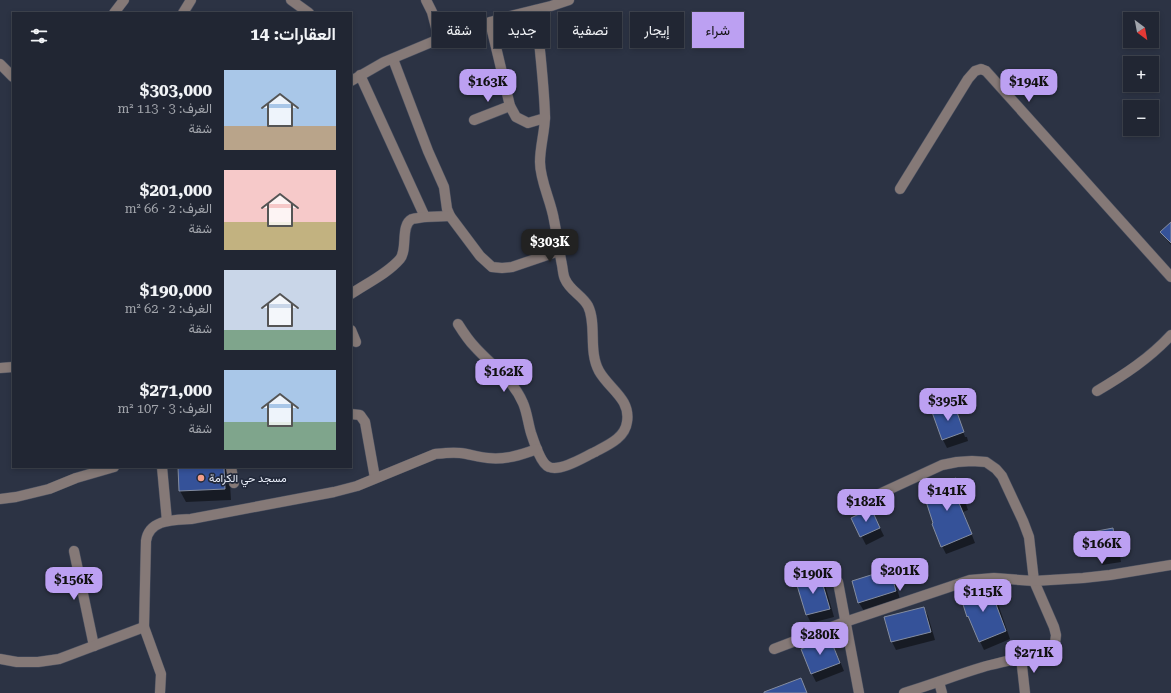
<!DOCTYPE html>
<html lang="ar">
<meta charset="utf-8">
<style>
body{margin:0;font-family:"Roboto Serif",Vazirmatn,serif;background:#2d323f;color:#f1f3f6;direction:rtl;height:100vh;display:flex;flex-direction:column;font-size:15px;white-space:nowrap}
*{box-sizing:border-box;margin:0}
p{font-size:13px;color:#a2a5ac}
.icon{flex:none;width:22px;height:22px;fill:none;stroke:currentColor;stroke-width:2;stroke-linecap:round;stroke-linejoin:round}
.map{position:relative;flex:1;overflow:hidden;direction:ltr}
.sheet{position:absolute;left:12px;top:12px;width:340px;height:456px;display:flex;flex-direction:column;background:#212633;border-radius:0px;box-shadow:0 2px 6px #0003,0 0 0 1px #3e434e;direction:rtl}
.sheet>*{flex:none}
.guide{position:absolute;left:364px;top:12px;width:380px;height:36px;direction:rtl;display:flex;gap:8px}
.needle{width:26px;rotate:148deg}
.buttons{position:absolute;left:1123px;top:12px;display:grid;gap:8px}
.buttons a{display:grid;place-items:center;width:36px;height:36px;border-radius:0px;background:#212633;box-shadow:0 2px 6px #0003,0 0 0 1px #3e434e;font-size:20px}
.price{position:absolute;translate:-50% -34px;padding:0 9px;border-radius:8px;background:#bca0f2;color:#111;font-size:13px;line-height:26px;filter:drop-shadow(0 1px 2px #0008)}
.price::after{content:'';position:absolute;left:50%;top:24px;width:12px;height:9px;margin-left:-6px;background:inherit;clip-path:polygon(0 0,100% 0,50% 100%)}
.price.active{background:#222;color:#fff}
ul{padding:0;list-style:none}
li{display:flex;align-items:center;gap:12px;height:100px;padding:0 16px}
li span{display:grid;place-items:center;flex:none;width:112px;height:80px;border-radius:0px;color:#555}
li>.icon{margin-inline-start:auto}
span .icon{width:48px;height:48px;fill:#fffc;stroke-width:1}
li b{font-size:17px}
h2{display:flex;justify-content:space-between;align-items:center;height:48px;padding:0 16px;font-size:17px}
.tag{padding:0 14px;border-radius:0px;background:#212633;box-shadow:0 2px 6px #0003,0 0 0 1px #3e434e;font-size:14px;line-height:36px}
.tag.active{background:#bca0f2;color:#111}
.map>svg:first-child{display:block}
.shadow{fill:#0007}
.building{fill:#355299;stroke:#848da1}
.lines{fill:none;stroke-linecap:round;stroke-linejoin:round}
.minor-casing{stroke:#4b5161;stroke-width:11}
.minor{stroke:#857977;stroke-width:10}
.poi-dot{fill:#f49e89;stroke:#22293a;stroke-width:1.5}
.labels{text-anchor:middle;stroke-width:3.5;stroke-linejoin:round;paint-order:stroke}
.poi-label{font-size:11px;fill:#ebf0fb;stroke:#22293a;text-anchor:start}
</style>
<div class="map">
<svg width="1171" height="693" viewBox="0 0 1171 693">
<rect width="100%" height="100%" fill="#2c3344"/>
<g class="shadow">
<path d="M1171,223V245L1161,232Z"/>
<path d="M954,405L958,412H956L965,437H967L968,441L947,448L943,440L933,412Z"/>
<path d="M179,467H229L231,500L186,502L180,491Z"/>
<path d="M956,479L960,487L968,510L963,512L975,543L946,554L942,546Z"/>
<path d="M852,518H875L884,536L866,545Z"/>
<path d="M1112,530L1117,538L1121,562L1102,565L1098,557L1094,533Z"/>
<path d="M889,571L894,579L900,599L864,611L859,603Z"/>
<path d="M820,577L825,585L834,617L811,623L807,615L798,583Z"/>
<path d="M990,586L995,595L1010,639L984,650L968,616Z"/>
<path d="M924,608L928,616L935,640L896,650L892,642L885,618Z"/>
<path d="M830,639L834,647L844,671L816,682L812,674Z"/>
</g>
<g class="building">
<path d="M1171,222V243L1160,232Z"/>
<path d="M954,404L964,432L942,440L932,412Z"/>
<path d="M178,467H224L225,489L179,491Z"/>
<path d="M956,478L964,502L959,503L972,534L941,547L932,524L933,523L922,489Z"/>
<path d="M871,508L880,528L860,537L851,518Z"/>
<path d="M1113,528L1117,554L1097,557L1092,532Z"/>
<path d="M890,569L896,591L858,603L852,581Z"/>
<path d="M820,575L830,609L806,615L796,582Z"/>
<path d="M991,585L997,607L1006,631L979,642L968,616L967,617L960,595Z"/>
<path d="M924,607L931,632L891,642L884,617Z"/>
<path d="M830,638L840,663L811,674L801,649Z"/>
<path d="M801,678L807,693H764V692Z"/>
</g>
<g class="lines">
<defs>
<g id="minor">
<path d="M291,0L309,13"/>
<path d="M426,0L432,12L439,39"/>
<path d="M114,13L124,0"/>
<path d="M183,13L191,0"/>
<path d="M490,22L510,106L516,117L528,123L545,118"/>
<path d="M393,59L428,151L444,187L447,209L450,216L480,256L492,267L502,268L512,267L559,251"/>
<path d="M0,64L13,77"/>
<path d="M360,75L425,217L450,216"/>
<path d="M351,81L384,62L439,39L503,18L551,6L569,0"/>
<path d="M474,120L510,106"/>
<path d="M900,189L968,79L975,71L981,69L986,71L1171,277"/>
<path d="M351,294C367,283 387,274 400,259C408,249 400,225 412,219C416,218 421,218 425,217"/>
<path d="M458,324C463,332 468,340 475,347C491,365 513,379 523,403C527,412 528,423 531,433C534,442 541,464 549,467C561,472 584,457 595,452C608,445 625,438 627,422C631,399 609,389 599,371C588,351 597,324 588,306C582,295 570,291 565,279C563,275 563,270 562,265C559,250 557,235 554,220C551,201 540,181 540,162C540,146 545,131 545,116C544,81 539,45 536,10"/>
<path d="M351,330L356,342"/>
<path d="M0,368L13,367"/>
<path d="M1097,391C1124,375 1150,358 1171,335"/>
<path d="M351,414L360,415L365,422L375,478"/>
<path d="M162,467L167,521"/>
<path d="M231,467L234,483"/>
<path d="M0,499L16,497L49,489L76,478L114,467"/>
<path d="M862,502L942,465L957,462L972,461L986,462L996,469L1002,476L1023,521L1029,537L1034,581L1054,627L1056,635L1055,643C1038,656 1004,661 983,667C956,675 931,685 904,693"/>
<path d="M74,551L94,646"/>
<path d="M838,582L859,693"/>
<path d="M774,649L845,622L970,580L994,578L1034,581L1083,578L1110,575L1171,565"/>
<path d="M1021,657L1025,693"/>
<path d="M0,659L17,662H38L59,659L144,627"/>
<path d="M939,682L942,693"/>
<path d="M160,693L161,674L144,627L146,541C149,519 174,520 191,519L334,492L357,486L435,454C444,453 452,452 460,453C469,454 478,457 488,458C505,460 521,455 537,449"/>
</g>
</defs>
<use href="#minor" class="minor-casing"/>
<use href="#minor" class="minor"/>
</g>
<circle class="poi-dot" cx="201" cy="478" r="4"/>
<g class="labels">
<g class="poi-label">
<text x="209" y="482">مسجد حي الكرامة</text>
</g>
</g>
</svg>
<div class="buttons">
<a><svg class="needle" viewBox="-14 -14 28 28"><path d="M0-13l5 13h-10z" fill="#e53935"/><path d="M0 13l5-13h-10z" fill="#a2a5ac"/></svg></a>
<a>+</a>
<a>−</a>
</div>
<b class="price" style="left:488px;top:103px">$163K</b>
<b class="price" style="left:1029px;top:103px">$194K</b>
<b class="price active" style="left:550px;top:263px">$303K</b>
<b class="price" style="left:504px;top:393px">$162K</b>
<b class="price" style="left:948px;top:422px">$395K</b>
<b class="price" style="left:947px;top:512px">$141K</b>
<b class="price" style="left:866px;top:523px">$182K</b>
<b class="price" style="left:1102px;top:565px">$166K</b>
<b class="price" style="left:900px;top:592px">$201K</b>
<b class="price" style="left:813px;top:595px">$190K</b>
<b class="price" style="left:74px;top:601px">$156K</b>
<b class="price" style="left:983px;top:613px">$115K</b>
<b class="price" style="left:820px;top:656px">$280K</b>
<b class="price" style="left:1034px;top:674px">$271K</b>
<div class="guide">
<a class="tag active">شراء</a>
<a class="tag">إيجار</a>
<a class="tag">تصفية</a>
<a class="tag">جديد</a>
<a class="tag">شقة</a>
</div>
<section class="sheet">
<h2>العقارات: 14<svg class="icon" aria-label="filters" viewBox="0 0 24 24"><path d="M4 7h16M4 17h16"/><circle cx="9" cy="7" r="2"/><circle cx="15" cy="17" r="2"/></svg></h2>
<ul>
<li><span style="background:linear-gradient(#a9c7e8 70%,#b9a48a 0)"><svg class="icon" aria-label="home" viewBox="0 0 24 24"><path d="M3 11l9-7 9 7M6 9v11h12V9"/></svg></span><div><b>$303,000</b><p>الغرف: 3 · 113 m²</p><p>شقة</p></div></li>
<li><span style="background:linear-gradient(#f6c9c9 65%,#c2b280 0)"><svg class="icon" aria-label="home" viewBox="0 0 24 24"><path d="M3 11l9-7 9 7M6 9v11h12V9"/></svg></span><div><b>$201,000</b><p>الغرف: 2 · 66 m²</p><p>شقة</p></div></li>
<li><span style="background:linear-gradient(#c9d6e8 75%,#7fa58c 0)"><svg class="icon" aria-label="home" viewBox="0 0 24 24"><path d="M3 11l9-7 9 7M6 9v11h12V9"/></svg></span><div><b>$190,000</b><p>الغرف: 2 · 62 m²</p><p>شقة</p></div></li>
<li><span style="background:linear-gradient(#a9c7e8 65%,#7fa58c 0)"><svg class="icon" aria-label="home" viewBox="0 0 24 24"><path d="M3 11l9-7 9 7M6 9v11h12V9"/></svg></span><div><b>$271,000</b><p>الغرف: 3 · 107 m²</p><p>شقة</p></div></li>
</ul>
</section>
</div>
